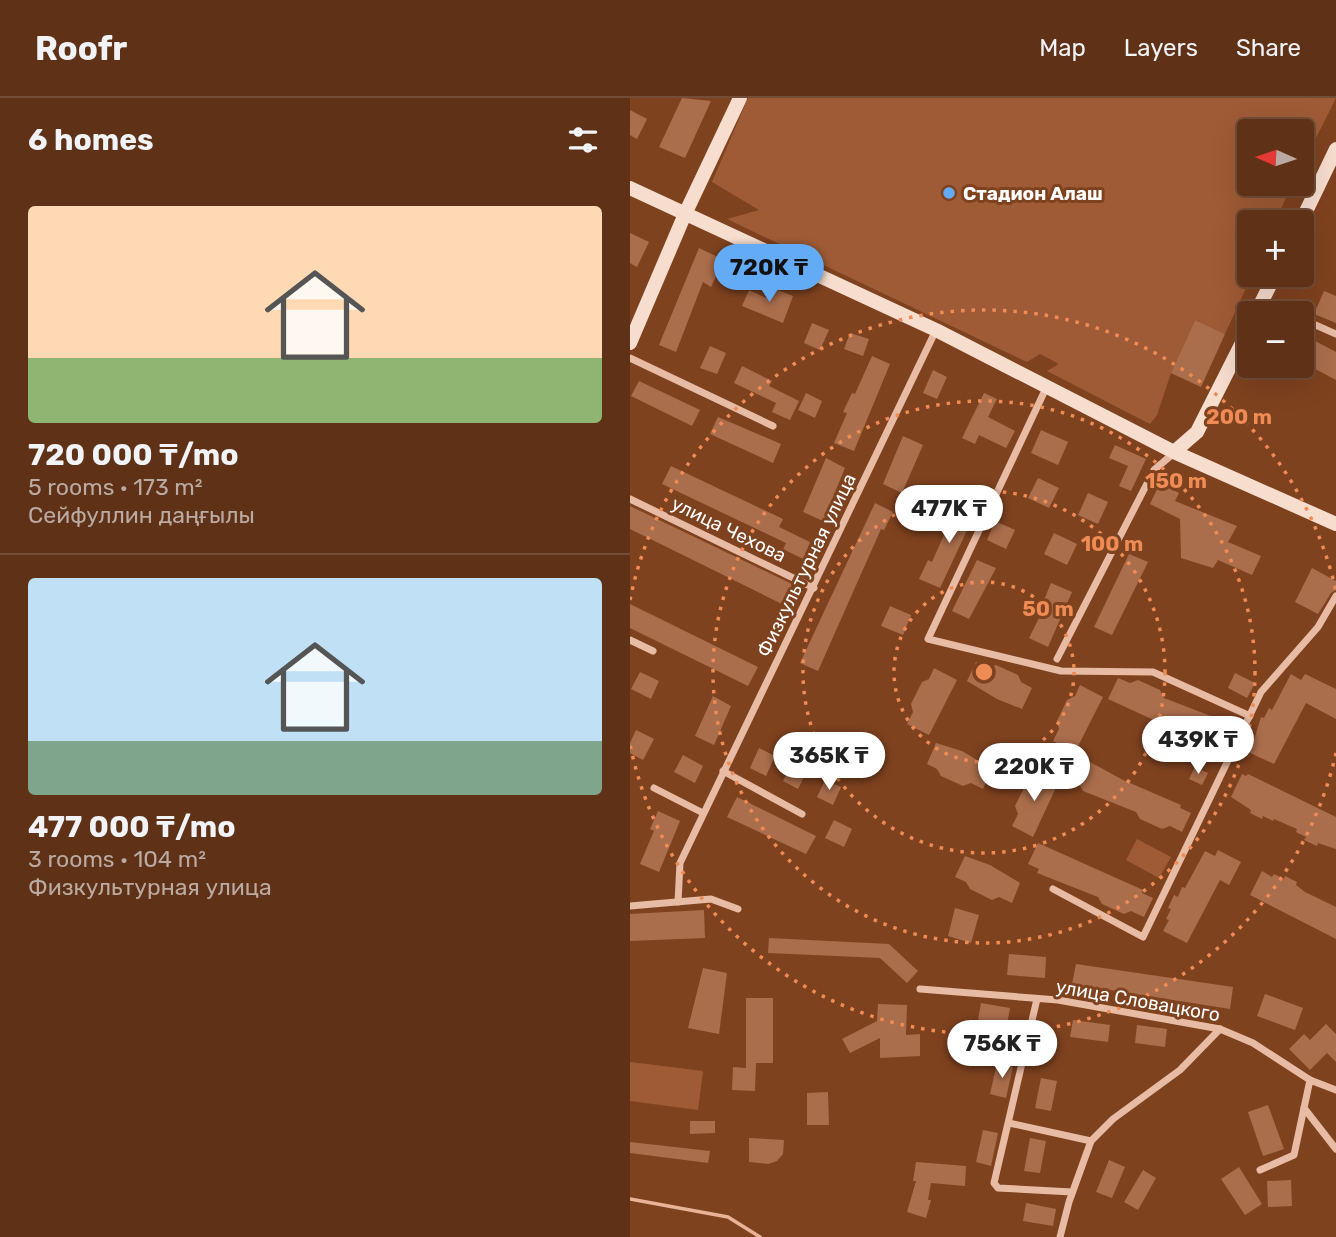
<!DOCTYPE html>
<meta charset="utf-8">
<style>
body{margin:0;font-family:Rubik,sans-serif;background:#683e24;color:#f1f3f6;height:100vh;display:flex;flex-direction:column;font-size:26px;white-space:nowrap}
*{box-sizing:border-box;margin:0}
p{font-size:23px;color:#baaaa1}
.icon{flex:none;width:38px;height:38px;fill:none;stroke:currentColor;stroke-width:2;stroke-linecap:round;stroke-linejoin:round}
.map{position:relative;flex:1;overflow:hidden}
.drawer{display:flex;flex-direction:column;background:#5f3217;width:630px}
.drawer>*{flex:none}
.needle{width:46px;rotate:273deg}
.buttons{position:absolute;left:607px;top:21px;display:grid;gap:14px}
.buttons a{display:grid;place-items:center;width:77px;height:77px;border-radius:7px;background:#5f3217;box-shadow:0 7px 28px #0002,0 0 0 2px #734d36;font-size:35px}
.price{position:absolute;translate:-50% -60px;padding:0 16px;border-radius:24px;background:#fff;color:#222;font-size:23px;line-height:46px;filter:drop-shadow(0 2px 4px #0008)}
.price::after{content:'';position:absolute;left:50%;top:42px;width:21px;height:16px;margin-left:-10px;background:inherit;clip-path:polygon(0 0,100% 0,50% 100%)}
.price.current{background:#64abf6;color:#111}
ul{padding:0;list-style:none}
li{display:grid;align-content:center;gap:14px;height:371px;padding:0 28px}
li+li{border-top:2px solid #734d36}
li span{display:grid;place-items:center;height:217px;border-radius:7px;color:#555}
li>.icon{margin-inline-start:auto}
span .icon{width:126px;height:126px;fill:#fffc;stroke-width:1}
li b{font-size:30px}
h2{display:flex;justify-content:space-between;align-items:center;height:84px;padding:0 28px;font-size:30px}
header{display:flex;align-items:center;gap:42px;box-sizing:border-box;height:98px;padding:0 35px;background:#5f3217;border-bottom:2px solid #734d36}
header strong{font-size:33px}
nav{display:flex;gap:38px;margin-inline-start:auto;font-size:24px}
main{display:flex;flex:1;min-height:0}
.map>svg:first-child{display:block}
.green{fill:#9f5b36}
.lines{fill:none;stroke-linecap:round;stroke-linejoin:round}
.stream{stroke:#e9b397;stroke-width:3.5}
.building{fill:#ab6e4c}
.street{stroke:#e8bba4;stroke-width:7}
.secondary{stroke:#f6ddce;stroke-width:14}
.ring{fill:none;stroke:#ef8b55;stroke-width:3.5;stroke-dasharray:3.5 7}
.poi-dot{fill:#64abf6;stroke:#7f421f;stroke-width:2.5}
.labels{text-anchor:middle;stroke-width:6;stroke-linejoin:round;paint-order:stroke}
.poi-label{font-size:19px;font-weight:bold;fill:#fff;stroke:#7f421f;text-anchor:start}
.street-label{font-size:19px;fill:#fff;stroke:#7f421f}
.centre{fill:#ef8b55;stroke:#7f421f;stroke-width:3.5}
.ring-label{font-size:21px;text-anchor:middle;font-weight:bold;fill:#ef8b55;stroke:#7f421f;stroke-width:6;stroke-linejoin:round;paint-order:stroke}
</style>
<header>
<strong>Roofr</strong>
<nav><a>Map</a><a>Layers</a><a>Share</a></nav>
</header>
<main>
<section class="drawer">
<h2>6 homes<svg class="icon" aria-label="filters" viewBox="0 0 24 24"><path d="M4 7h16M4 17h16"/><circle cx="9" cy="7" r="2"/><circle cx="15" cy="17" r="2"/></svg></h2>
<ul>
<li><span style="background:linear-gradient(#ffd9b3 70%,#8fb573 0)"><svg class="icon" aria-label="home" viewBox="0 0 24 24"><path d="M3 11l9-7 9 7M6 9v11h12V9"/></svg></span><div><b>720 000 ₸/mo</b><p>5 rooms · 173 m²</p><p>Сейфуллин даңғылы</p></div></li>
<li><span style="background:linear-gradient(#bfe0f5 75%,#7fa58c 0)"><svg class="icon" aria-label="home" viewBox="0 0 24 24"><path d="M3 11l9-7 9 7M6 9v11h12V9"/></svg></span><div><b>477 000 ₸/mo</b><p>3 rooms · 104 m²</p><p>Физкультурная улица</p></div></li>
</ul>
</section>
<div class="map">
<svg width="706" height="1139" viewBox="0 0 706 1139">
<rect width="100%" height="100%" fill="#7f421f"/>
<g class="green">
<path d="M118,0H706L674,64L672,33H620V86H645L659,93L645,124H620L622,177L595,236L565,222L541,275L527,317L520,326L417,273L429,266L410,256L397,264L97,121L129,112L82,84Z"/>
<path d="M507,741L541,759L529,780L496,762Z"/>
<path d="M0,964L73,973L68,1012L0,1003Z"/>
</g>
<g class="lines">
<path class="stream" d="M0,1101L98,1119L130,1139"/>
</g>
<g class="building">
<path d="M52,0L81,3L55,60L29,49Z"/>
<path d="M0,12L17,21L7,41L0,37Z"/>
<path d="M0,135L19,144L7,169L0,165Z"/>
<path d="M69,150L121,175L116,187L88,174L81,189L73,184L46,254L29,247Z"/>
<path d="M140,189L163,198L153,225L112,208L119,192L136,200Z"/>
<path d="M694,193L706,198V225L684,216Z"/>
<path d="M565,222L595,236L571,289L541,275Z"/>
<path d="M182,225L199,232L190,252L174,245Z"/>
<path d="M220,235L239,241L233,258L214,251Z"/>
<path d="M672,236L706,254V282L672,264Z"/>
<path d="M80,248L96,255L87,276L70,270Z"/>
<path d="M242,258L260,266L224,353L204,345L217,315L213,314L222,295L225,296Z"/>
<path d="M112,268L142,283L139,288L169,303L160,322L142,314L146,305L104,285Z"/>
<path d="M303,272L317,279L307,301L293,295Z"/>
<path d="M9,283L70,312L62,328L1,298Z"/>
<path d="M176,295L192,303L185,320L168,312Z"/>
<path d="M354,295L367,301L358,319L385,333L376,350L349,337L345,346L332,340Z"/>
<path d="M88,319L151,346L143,365L80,336Z"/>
<path d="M411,332L438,344L428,367L401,355Z"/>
<path d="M273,338L293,347L272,395L253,386Z"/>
<path d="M485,347L516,361L501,393L489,388L498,368L479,360Z"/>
<path d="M196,360L215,370L193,423L173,414Z"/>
<path d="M41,368L153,421L149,429L180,444L173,461L153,451L156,445L32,386Z"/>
<path d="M408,380L429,390L419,410L398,400Z"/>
<path d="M530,385L549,395L545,403L607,428L598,444L631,458L622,477L588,462L583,470L551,460L550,421L520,406Z"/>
<path d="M458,395L478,404L468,426L448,417Z"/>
<path d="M330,401L348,409L310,490L289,481L298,462L302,464Z"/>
<path d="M245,405L263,414L254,432L251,431L188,573L170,565Z"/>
<path d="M0,408L162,486L152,506L0,431Z"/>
<path d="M365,423L385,432L376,451L357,442Z"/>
<path d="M424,435L447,446L437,467L414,456Z"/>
<path d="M499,456L518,464L482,537L464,529Z"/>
<path d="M347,462L366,470L339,521L322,513Z"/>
<path d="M682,470L706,483V492L701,495L688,516L665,504Z"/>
<path d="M421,485L442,494L418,549L399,540L415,508L412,507Z"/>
<path d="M0,506L128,569L118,588L0,530Z"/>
<path d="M260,508L281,517L273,537L251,528Z"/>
<path d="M346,564L358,569L366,567L388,577L391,584L402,590L392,611L367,601L337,583Z"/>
<path d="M304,570L327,582L299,637L277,626L283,614L281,606L292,584L299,581Z"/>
<path d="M10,574L29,583L21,601L1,591Z"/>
<path d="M605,575L625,585L617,600L598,590Z"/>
<path d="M661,576L671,582L675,576L706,591V621L676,605L644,666L620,655L631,619L634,620L639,610L642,612Z"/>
<path d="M488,580L500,585L508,582L530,592L534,600L586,620L590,627L601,632L591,653L478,601Z"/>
<path d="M450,587L473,599L445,654L423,643L429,631L427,623L437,602L445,598Z"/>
<path d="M83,598L101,608L84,647L65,638Z"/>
<path d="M6,632L24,641L13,662L0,655V645Z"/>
<path d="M306,645L332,653L362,671L353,691L341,685L333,688L311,678L307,671L297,666Z"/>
<path d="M129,650L145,658L136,678L120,670Z"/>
<path d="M53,657L73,668L65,685L44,674Z"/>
<path d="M449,658L493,682L551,707L550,710L561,715L552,734L540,728L532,731L510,721L506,714L453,693L449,686L438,681Z"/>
<path d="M162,665L177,673L168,691L153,683Z"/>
<path d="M565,669L578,675L572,687L559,681Z"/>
<path d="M408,672L429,683L403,739L382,728L388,716L385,708L396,686L403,683Z"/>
<path d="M612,676L616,678L618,676L706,719V751L688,745L687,748L674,742L676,739L666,734L667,731L644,721L643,723L633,718L632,721L620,715L621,712L601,699Z"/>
<path d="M195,682L211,689L203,707L187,699Z"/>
<path d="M107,699L186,738L176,756L97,719Z"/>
<path d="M28,713L50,723L29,774L10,766L24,733L20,731Z"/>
<path d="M204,722L222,731L214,749L195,740Z"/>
<path d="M408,745L513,792L512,795L523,800L514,819L501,813L494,816L472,806L468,799L407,775L409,771L398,766Z"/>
<path d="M588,752L611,764L599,787L590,782L557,845L533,833L539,822L536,821L541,811L538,810L544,797L548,799L552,789L555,790L575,753L585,758Z"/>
<path d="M335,758L360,767L390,785L382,805L369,799L362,802L340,791L336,784L325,779Z"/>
<path d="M632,773L642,779L644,776L654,781L655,778L667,784L666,787L675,794L706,809V841L620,797Z"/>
<path d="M325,810L349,817L341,845L318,838Z"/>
<path d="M74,812L75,840L0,843V816Z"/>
<path d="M139,840L259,846L288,873L277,885L250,860L138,855Z"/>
<path d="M379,856L416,859L415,880L377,877Z"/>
<path d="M446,866L603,889L600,911L442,886Z"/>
<path d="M73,870L97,875L89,936L58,930Z"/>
<path d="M635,896L673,910L665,932L627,918Z"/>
<path d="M116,900H143V965H126L125,993L102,992L103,969L116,970Z"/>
<path d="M351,905L380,910L377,926L348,922Z"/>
<path d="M248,906L277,907L276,937L290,936V958L250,960V940L220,955L212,941L247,923Z"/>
<path d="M443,922L480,927L478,944L440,939Z"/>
<path d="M696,926L706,936V964L697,955L680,972L659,951L674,936L680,942Z"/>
<path d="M507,927L537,931L535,949L505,945Z"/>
<path d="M367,965L383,969L376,1000L360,996Z"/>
<path d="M411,980L427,983L421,1013L405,1010Z"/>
<path d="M198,994L199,1027H177V995Z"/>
<path d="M638,1007L654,1051L633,1058L618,1014Z"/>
<path d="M60,1023H85V1035L60,1036Z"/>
<path d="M353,1032L368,1035L361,1068L346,1064Z"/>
<path d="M119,1040L154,1042L153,1056L147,1063L138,1066L119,1064Z"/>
<path d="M400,1040L416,1043L410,1075L394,1073Z"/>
<path d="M0,1044L80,1053L78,1065L0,1055Z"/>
<path d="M479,1062L495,1069L482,1100L466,1094Z"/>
<path d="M286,1064L336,1068L335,1088L301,1085L298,1102H301L296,1120L277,1114L286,1083H283Z"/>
<path d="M609,1069L632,1106L615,1117L591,1081Z"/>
<path d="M513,1072L526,1080L508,1112L494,1104Z"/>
<path d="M661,1082L662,1108L638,1109L637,1083Z"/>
<path d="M396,1105L426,1111L423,1128L393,1123Z"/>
</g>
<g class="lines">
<g class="street">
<path d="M632,203L659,215"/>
<path d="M672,221L706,236"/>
<path d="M0,260L143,328"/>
<path d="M417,288L298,541L431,573L523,574L620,618"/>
<path d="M0,401L184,490"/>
<path d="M0,542L23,553"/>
<path d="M427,561L524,372L544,355"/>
<path d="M93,673L172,716"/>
<path d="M24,690L73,715"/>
<path d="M423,791L513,839L631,594L688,529L706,498"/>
<path d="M48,804L50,765L306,232"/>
<path d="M0,808L81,801L108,811"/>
<path d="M290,891L428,902L590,931L623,945L680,982L706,992"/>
<path d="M407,901L364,1085L368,1090L442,1094"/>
<path d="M680,982L674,1010L706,1051"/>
<path d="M379,1025L461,1043"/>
<path d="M630,1072L664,1057L674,1010"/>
<path d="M430,1139L439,1104L461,1043L483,1021L550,972L590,931"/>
</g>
<g class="secondary">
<path d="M0,90L306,232L544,354L706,426"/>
<path d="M671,124L706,51"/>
<path d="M626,215L645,177"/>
<path d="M0,245L55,116L110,0"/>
<path d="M544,354L567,334L620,229"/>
</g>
</g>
<g class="ring">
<circle cx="354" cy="574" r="90"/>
<circle cx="354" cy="574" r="181"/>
<circle cx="354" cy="574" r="271"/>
<path d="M706 655A361 361 0 0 1 0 646M0 502A361 361 0 0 1 706 493"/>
</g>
<circle class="poi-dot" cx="319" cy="95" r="7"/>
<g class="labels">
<g class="poi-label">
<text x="333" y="102">Стадион Алаш</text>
</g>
<g class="street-label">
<text transform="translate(99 431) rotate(26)" y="7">улица Чехова</text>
<text transform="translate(176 467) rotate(-64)" y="7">Физкультурная улица</text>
<text transform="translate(508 902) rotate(10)" y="7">улица Словацкого</text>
</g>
</g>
<circle cx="354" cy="574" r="10" class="centre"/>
<g class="ring-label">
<text x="609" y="326">200 m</text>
<text x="546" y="390">150 m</text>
<text x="482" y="453">100 m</text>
<text x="418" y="518">50 m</text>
</g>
</svg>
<div class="buttons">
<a><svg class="needle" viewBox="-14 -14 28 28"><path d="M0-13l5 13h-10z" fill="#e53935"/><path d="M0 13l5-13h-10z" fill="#baaaa1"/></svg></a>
<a>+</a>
<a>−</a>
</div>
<b class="price current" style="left:139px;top:206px">720K ₸</b>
<b class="price" style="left:319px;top:447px">477K ₸</b>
<b class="price" style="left:568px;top:678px">439K ₸</b>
<b class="price" style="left:199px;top:694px">365K ₸</b>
<b class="price" style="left:404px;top:705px">220K ₸</b>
<b class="price" style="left:372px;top:982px">756K ₸</b>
</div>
</main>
